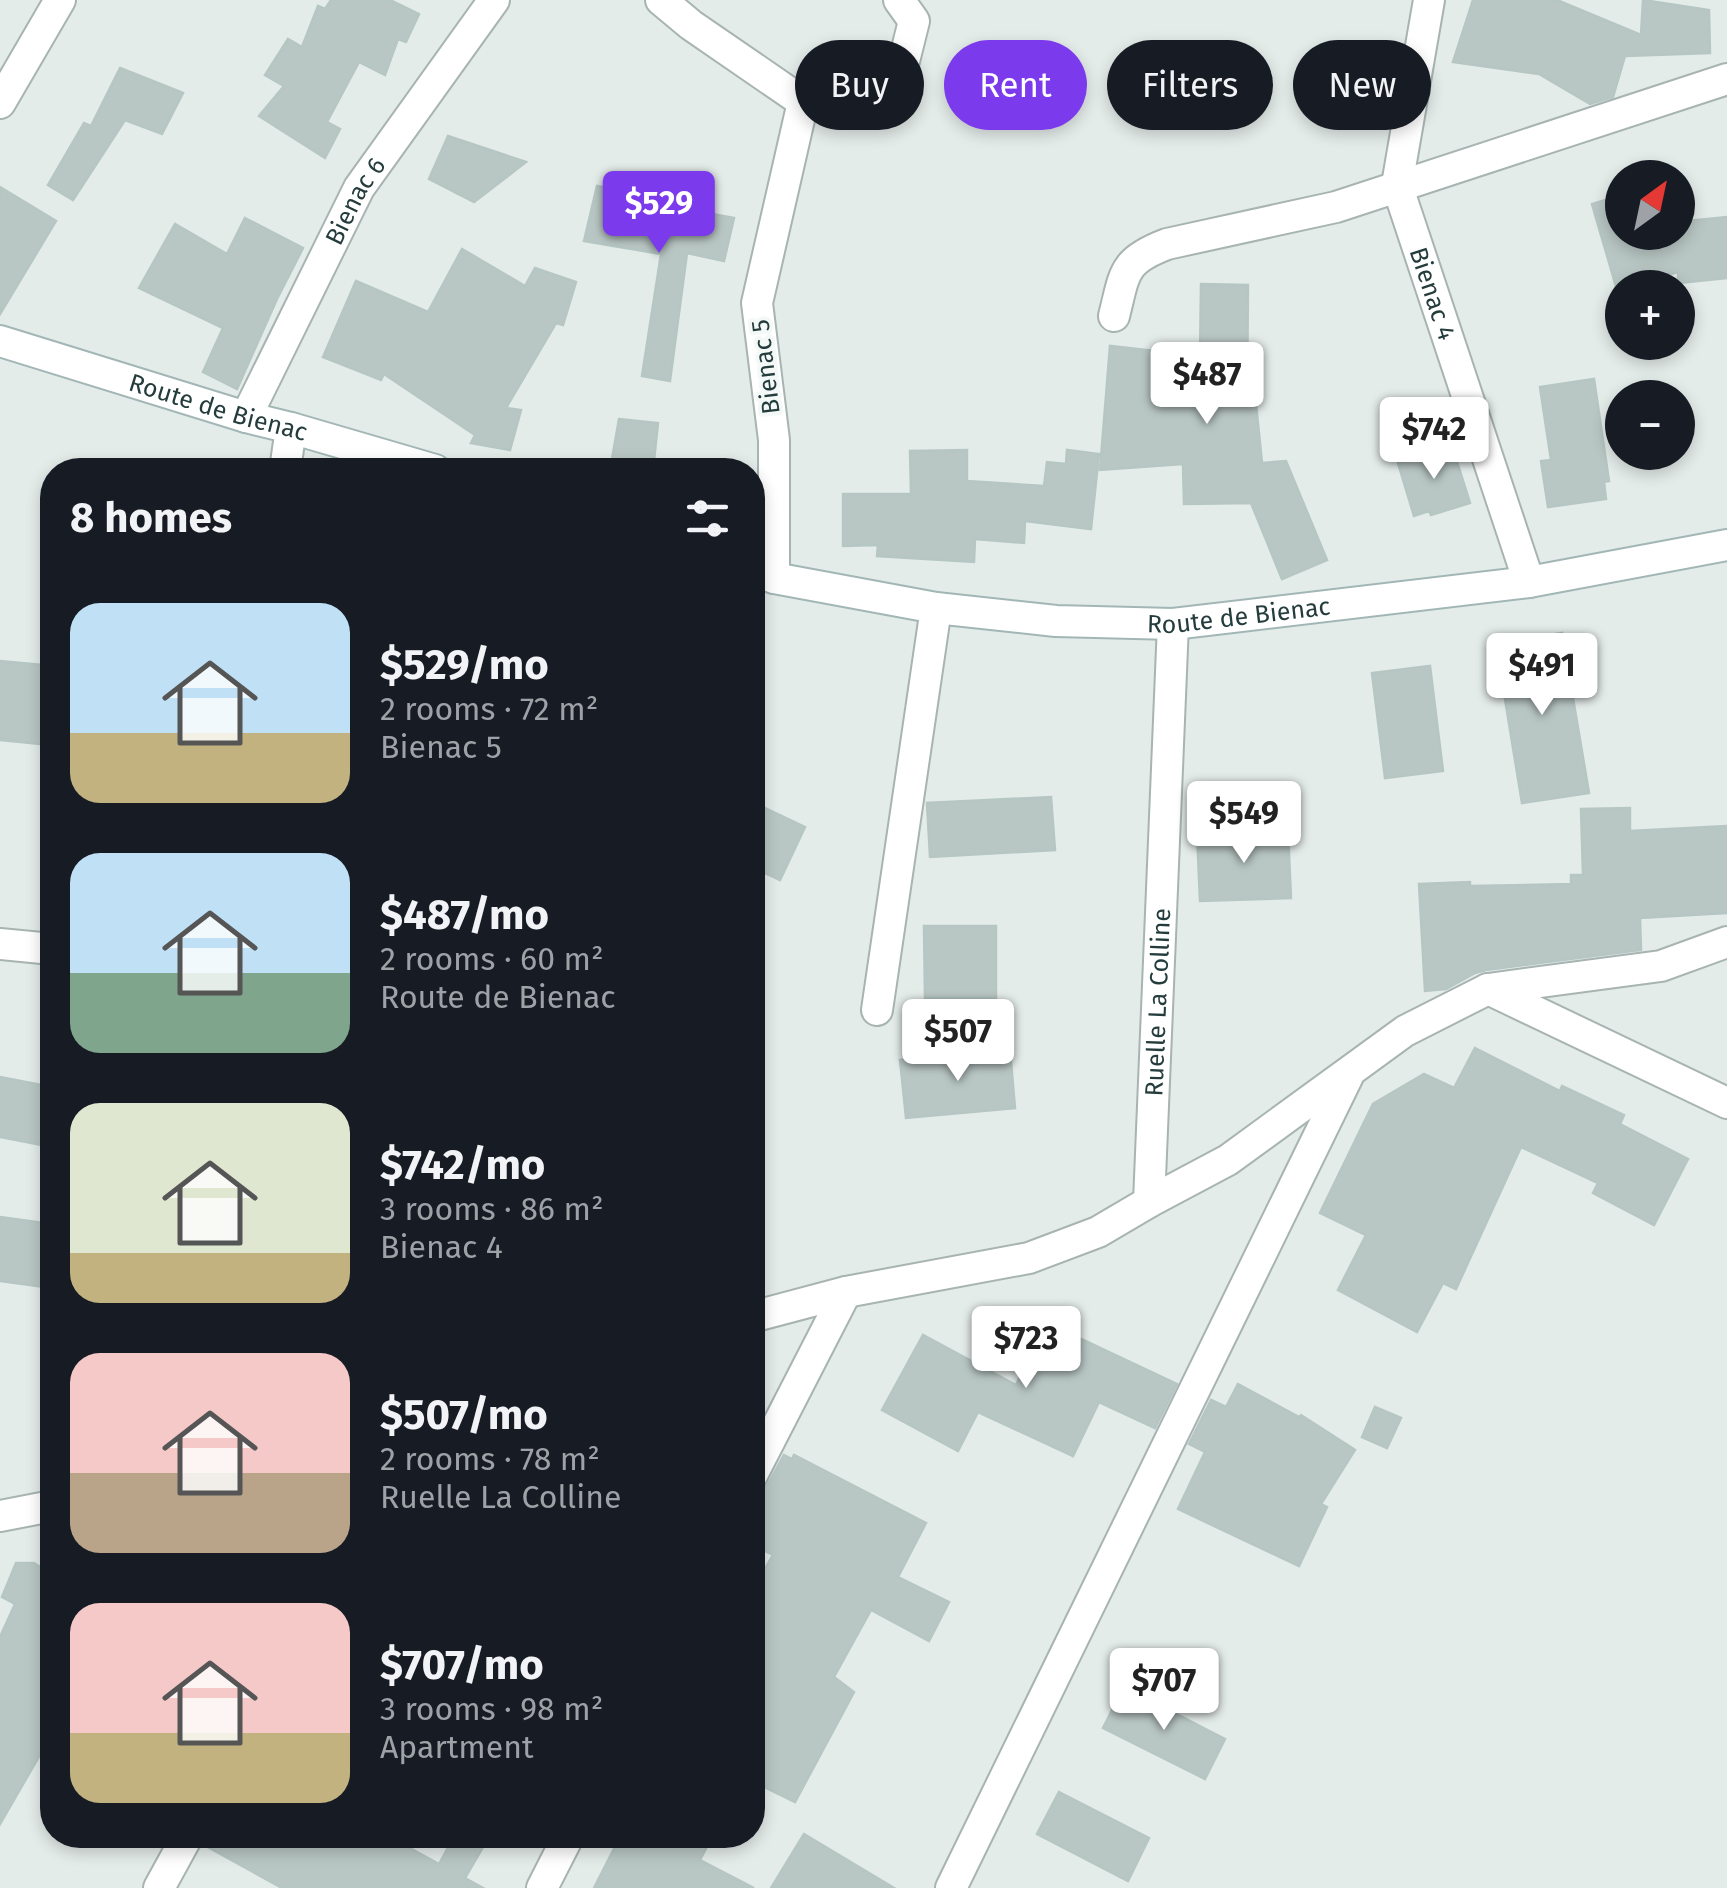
<!DOCTYPE html>
<meta charset="utf-8">
<style>
body{margin:0;font-family:"Fira Sans",sans-serif;background:#242831;color:#f1f3f6;height:100vh;display:flex;flex-direction:column;font-size:38px;white-space:nowrap}
*{box-sizing:border-box;margin:0}
p{font-size:32px;color:#9ea1a6}
.icon{flex:none;width:55px;height:55px;fill:none;stroke:currentColor;stroke-width:2;stroke-linecap:round;stroke-linejoin:round}
.map{position:relative;flex:1;overflow:hidden}
.drawer{position:absolute;left:40px;top:458px;width:725px;height:1390px;display:flex;flex-direction:column;background:#171b24;border-radius:40px;box-shadow:0 5px 15px #0003}
.drawer>*{flex:none}
.hud{position:absolute;left:795px;top:40px;width:780px;height:90px;display:flex;gap:20px}
.needle{width:65px;rotate:33deg}
.controls{position:absolute;left:1605px;top:160px;display:grid;gap:20px}
.controls a{display:grid;place-items:center;width:90px;height:90px;border-radius:50%;background:#171b24;box-shadow:0 5px 15px #0003;font-size:50px}
.price{position:absolute;translate:-50% -85px;padding:0 22px;border-radius:10px;background:#fff;color:#222;font-size:32px;line-height:65px;filter:drop-shadow(0 2px 5px #0008)}
.price::after{content:'';position:absolute;left:50%;top:60px;width:30px;height:22px;margin-left:-15px;background:inherit;clip-path:polygon(0 0,100% 0,50% 100%)}
.price.on{background:#7c3aed;color:#fff}
ul{padding:0;list-style:none}
li{display:flex;align-items:center;gap:30px;height:250px;padding:0 30px}
li span{display:grid;place-items:center;flex:none;width:280px;height:200px;border-radius:30px;color:#555}
li>.icon{margin-inline-start:auto}
span .icon{width:120px;height:120px;fill:#fffc;stroke-width:1}
li b{font-size:42px}
h2{display:flex;justify-content:space-between;align-items:center;height:120px;padding:0 30px;font-size:42px}
.pill{padding:0 35px;border-radius:45px;background:#171b24;box-shadow:0 5px 15px #0003;font-size:35px;line-height:90px}
.pill.on{background:#7c3aed;color:#fff}
.map>svg:first-child{display:block}
.building{fill:#b9c7c4;stroke:#b6c6c3;stroke-width:2.5}
.lines{fill:none;stroke-linecap:round;stroke-linejoin:round}
.street-casing{stroke:#a7b4b2;stroke-width:34}
.secondary-casing{stroke:#a2b7b5;stroke-width:34}
.street{stroke:#fff;stroke-width:30}
.secondary{stroke:#fff;stroke-width:30}
.labels{text-anchor:middle;stroke-width:8;stroke-linejoin:round;paint-order:stroke}
.street-label{font-size:25px;fill:#243d3c;stroke:#f4f9f8}
</style>
<div class="map">
<svg width="1727" height="1888" viewBox="0 0 1727 1888">
<rect width="100%" height="100%" fill="#e4ecea"/>
<g class="building">
<path d="M331,0H390L419,14L406,42L398,39L385,75L359,62L327,122L340,129L325,158L259,116L284,86L265,75L288,39L302,47L318,6L325,9Z"/>
<path d="M1473,0H1557L1641,35L1643,0L1709,10L1710,53L1625,56L1613,97L1590,104L1539,74L1453,62Z"/>
<path d="M120,68L183,93L162,134L125,120L73,200L48,185L84,123L91,126Z"/>
<path d="M448,136L526,162L474,202L429,179Z"/>
<path d="M597,186L644,194L642,201L734,218L724,261L687,253L670,381L642,376L661,254L584,241Z"/>
<path d="M0,187L56,221L0,314Z"/>
<path d="M1622,195V232H1678V222L1727,217V278L1678,283V272L1617,290L1592,204Z"/>
<path d="M245,218L303,248L277,299L237,389L203,372L223,328L139,288L175,224L227,254Z"/>
<path d="M462,249L525,286L535,268L576,282L563,325L556,323L506,408L521,410L510,450L471,443L475,435L384,374L381,380L323,357L356,281L428,312Z"/>
<path d="M1201,284L1248,285L1247,405L1256,404L1262,463L1286,461L1327,560L1282,579L1251,503L1184,504L1183,464L1100,470L1110,346L1200,356Z"/>
<path d="M1594,379L1609,481L1604,482L1606,499L1548,507L1541,461L1551,460L1540,387Z"/>
<path d="M619,419L658,423L653,470H610Z"/>
<path d="M1452,446L1470,503L1431,515L1429,511L1414,516L1398,463Z"/>
<path d="M967,450V481L1044,486L1047,462L1066,464L1067,450L1099,454L1091,529L1025,521L1024,543L975,539L974,562L877,556L878,545L843,546V494H911L910,451Z"/>
<path d="M1562,633L1589,793L1522,803L1496,644Z"/>
<path d="M0,661L52,666V705L49,745L0,740Z"/>
<path d="M1430,666L1443,771L1385,778L1372,673Z"/>
<path d="M1051,797L1055,850L930,857L927,803Z"/>
<path d="M752,802L805,827L780,880L752,867Z"/>
<path d="M1630,808V831L1727,826V913L1640,918L1641,950L1486,970L1475,973L1446,989L1425,991L1419,884L1470,882V886L1571,884V875H1583L1581,809Z"/>
<path d="M1288,831L1291,898L1200,901L1197,834Z"/>
<path d="M924,926H996V998H925Z"/>
<path d="M1475,1048L1560,1091L1562,1086L1624,1115L1620,1124L1688,1159L1654,1225L1593,1193L1598,1183L1521,1147L1456,1289L1443,1283L1417,1332L1338,1290L1366,1235L1320,1213L1373,1104L1424,1074L1454,1088Z"/>
<path d="M1010,1050L1015,1108L906,1118L900,1060Z"/>
<path d="M0,1077L52,1087V1147L0,1137Z"/>
<path d="M0,1217L52,1224V1288L0,1281Z"/>
<path d="M1045,1322L1177,1384L1155,1428L1099,1402L1073,1456L978,1412L958,1451L882,1410L923,1335L1016,1385Z"/>
<path d="M1238,1384L1299,1417L1301,1415L1355,1450L1321,1504L1327,1507L1299,1566L1178,1509L1205,1452L1189,1444L1211,1400L1226,1407Z"/>
<path d="M1375,1407L1401,1418L1387,1448L1362,1437Z"/>
<path d="M784,1455L792,1459L794,1455L926,1523L898,1577L949,1602L929,1641L871,1610L834,1677L854,1692L795,1802L752,1781V1591L773,1555L752,1544V1494L761,1491L768,1484Z"/>
<path d="M16,1563H34L52,1575V1734L0,1824V1637L15,1604L2,1597Z"/>
<path d="M1124,1687L1225,1739L1205,1779L1103,1728Z"/>
<path d="M1059,1792L1149,1838L1128,1881L1037,1834Z"/>
<path d="M804,1834L894,1888H771Z"/>
<path d="M207,1835H386L439,1864L455,1835H490L465,1878L483,1888H282L204,1845Z"/>
<path d="M621,1835H713L700,1860L754,1888H594Z"/>
</g>
<g class="lines">
<defs>
<g id="street">
<path d="M661,0L691,25L803,102L900,77L914,21L899,0"/>
<path id="s1" d="M1429,0L1397,185L1529,582"/>
<path d="M0,103L60,0"/>
<path d="M1114,316C1125,273 1122,261 1167,244L1336,207L1727,79"/>
<path id="s2" d="M246,417L359,188L494,0"/>
<path d="M285,470L291,428"/>
<path d="M774,578V440L757,303L803,102"/>
<path d="M0,944L52,949"/>
<path d="M1488,989L1727,1103"/>
<path d="M877,1010L936,608"/>
<path id="s3" d="M1149,1202L1173,624"/>
<path d="M752,1317L846,1292L1029,1258L1098,1232L1149,1202L1228,1160L1405,1031L1488,989L1661,966L1727,942"/>
<path d="M752,1475L846,1292"/>
<path d="M0,1516L52,1506"/>
<path d="M159,1888L188,1835"/>
<path d="M542,1888L569,1835"/>
<path d="M951,1888L1348,1076"/>
</g>
<g id="secondary">
<path id="s4" d="M0,341L246,417L291,428L435,470"/>
<path id="s5" d="M752,570L774,578L936,608L1056,621L1173,624L1529,582L1727,545"/>
</g>
</defs>
<use href="#street" class="street-casing"/>
<use href="#secondary" class="secondary-casing"/>
<use href="#street" class="street"/>
<use href="#secondary" class="secondary"/>
</g>
<g class="labels">
<g class="street-label">
<text dy="9" stroke="none"><textPath href="#s2" startOffset="242">Bienac 6</textPath></text>
<text dy="9" stroke="none"><textPath href="#s1" startOffset="302">Bienac 4</textPath></text>
<text transform="translate(765 367) rotate(-97)" y="9">Bienac 5</text>
<text dy="9" stroke="none"><textPath href="#s4" startOffset="228">Route de Bienac</textPath></text>
<text dy="9" stroke="none"><textPath href="#s5" startOffset="492">Route de Bienac</textPath></text>
<text dy="9" stroke="none"><textPath href="#s3" startOffset="200">Ruelle La Colline</textPath></text>
</g>
</g>
</svg>
<div class="controls">
<a><svg class="needle" viewBox="-14 -14 28 28"><path d="M0-13l5 13h-10z" fill="#e53935"/><path d="M0 13l5-13h-10z" fill="#9ea1a6"/></svg></a>
<a>+</a>
<a>−</a>
</div>
<b class="price on" style="left:659px;top:256px">$529</b>
<b class="price" style="left:1207px;top:427px">$487</b>
<b class="price" style="left:1434px;top:482px">$742</b>
<b class="price" style="left:1542px;top:718px">$491</b>
<b class="price" style="left:1244px;top:866px">$549</b>
<b class="price" style="left:958px;top:1084px">$507</b>
<b class="price" style="left:1026px;top:1391px">$723</b>
<b class="price" style="left:1164px;top:1733px">$707</b>
<div class="hud">
<a class="pill">Buy</a>
<a class="pill on">Rent</a>
<a class="pill">Filters</a>
<a class="pill">New</a>
</div>
<section class="drawer">
<h2>8 homes<svg class="icon" aria-label="filters" viewBox="0 0 24 24"><path d="M4 7h16M4 17h16"/><circle cx="9" cy="7" r="2"/><circle cx="15" cy="17" r="2"/></svg></h2>
<ul>
<li><span style="background:linear-gradient(#bfe0f5 65%,#c2b280 0)"><svg class="icon" aria-label="home" viewBox="0 0 24 24"><path d="M3 11l9-7 9 7M6 9v11h12V9"/></svg></span><div><b>$529/mo</b><p>2 rooms · 72 m²</p><p>Bienac 5</p></div></li>
<li><span style="background:linear-gradient(#bfe0f5 60%,#7fa58c 0)"><svg class="icon" aria-label="home" viewBox="0 0 24 24"><path d="M3 11l9-7 9 7M6 9v11h12V9"/></svg></span><div><b>$487/mo</b><p>2 rooms · 60 m²</p><p>Route de Bienac</p></div></li>
<li><span style="background:linear-gradient(#dfe7d0 75%,#c2b280 0)"><svg class="icon" aria-label="home" viewBox="0 0 24 24"><path d="M3 11l9-7 9 7M6 9v11h12V9"/></svg></span><div><b>$742/mo</b><p>3 rooms · 86 m²</p><p>Bienac 4</p></div></li>
<li><span style="background:linear-gradient(#f6c9c9 60%,#b9a48a 0)"><svg class="icon" aria-label="home" viewBox="0 0 24 24"><path d="M3 11l9-7 9 7M6 9v11h12V9"/></svg></span><div><b>$507/mo</b><p>2 rooms · 78 m²</p><p>Ruelle La Colline</p></div></li>
<li><span style="background:linear-gradient(#f6c9c9 65%,#c2b280 0)"><svg class="icon" aria-label="home" viewBox="0 0 24 24"><path d="M3 11l9-7 9 7M6 9v11h12V9"/></svg></span><div><b>$707/mo</b><p>3 rooms · 98 m²</p><p>Apartment</p></div></li>
</ul>
</section>
</div>
